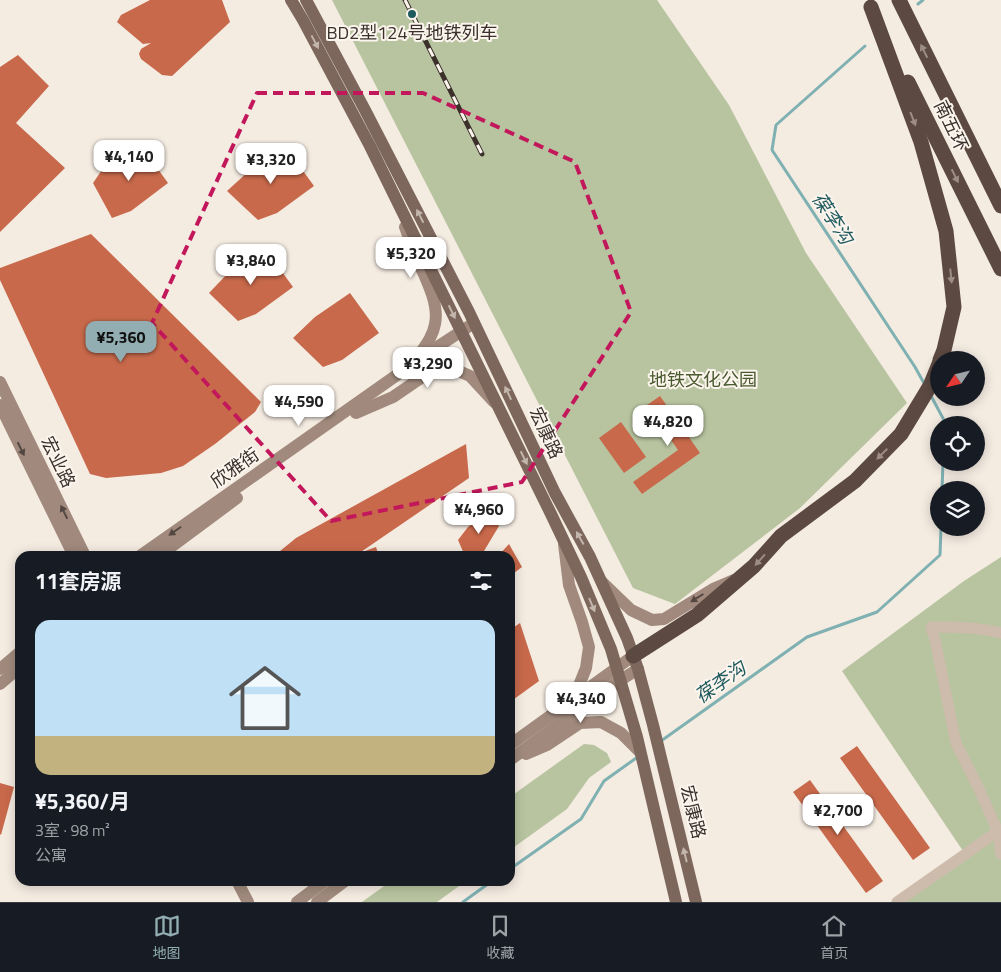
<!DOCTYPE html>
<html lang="zh">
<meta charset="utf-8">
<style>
body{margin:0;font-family:"Titillium Web","Noto Sans SC",sans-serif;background:#20242c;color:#f1f3f6;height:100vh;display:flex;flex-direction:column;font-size:19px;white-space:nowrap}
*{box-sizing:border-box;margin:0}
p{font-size:16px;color:#9ea1a6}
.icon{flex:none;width:28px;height:28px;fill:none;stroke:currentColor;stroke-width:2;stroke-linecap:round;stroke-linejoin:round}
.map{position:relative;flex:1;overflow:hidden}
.sheet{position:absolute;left:15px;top:551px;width:500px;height:335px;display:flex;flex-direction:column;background:#171b24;border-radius:15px;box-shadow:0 2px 12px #0003}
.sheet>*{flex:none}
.needle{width:32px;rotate:235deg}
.buttons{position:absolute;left:930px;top:351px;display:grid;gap:10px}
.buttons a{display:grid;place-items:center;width:55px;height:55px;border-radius:50%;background:#171b24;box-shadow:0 2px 12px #0003;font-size:25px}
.price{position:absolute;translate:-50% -42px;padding:0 11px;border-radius:10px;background:#fff;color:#222;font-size:16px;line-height:32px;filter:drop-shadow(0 1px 2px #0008)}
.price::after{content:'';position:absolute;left:50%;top:30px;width:15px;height:11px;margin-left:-8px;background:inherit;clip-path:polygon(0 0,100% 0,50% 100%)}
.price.selected{background:#92aeb2;color:#111}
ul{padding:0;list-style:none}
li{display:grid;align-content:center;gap:10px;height:265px;padding:0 20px}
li+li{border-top:1px solid #363941}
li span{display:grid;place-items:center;height:155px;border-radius:15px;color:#555}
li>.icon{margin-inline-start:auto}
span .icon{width:90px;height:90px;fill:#fffc;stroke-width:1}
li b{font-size:21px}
h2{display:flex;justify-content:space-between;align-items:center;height:60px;padding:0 20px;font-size:21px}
.dock{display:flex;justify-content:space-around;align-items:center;height:70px;border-top:1px solid #363941;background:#171b24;font-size:14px;color:#9ea1a6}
.dock a{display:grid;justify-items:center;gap:2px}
.dock .selected{color:#92aeb2}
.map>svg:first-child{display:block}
.green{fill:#b8c4a0}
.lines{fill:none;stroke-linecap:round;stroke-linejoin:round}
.stream{stroke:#7fb0b2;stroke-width:3}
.building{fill:#c8694b}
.street{stroke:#cdbbac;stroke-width:11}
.secondary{stroke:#a18a7d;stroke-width:12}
.primary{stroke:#7d675c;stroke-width:12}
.highway{stroke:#5c4a42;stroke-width:15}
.rail-casing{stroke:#3b302b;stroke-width:5}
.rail{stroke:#fbf5ee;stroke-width:3;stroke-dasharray:9;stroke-linecap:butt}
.oneway{fill:#c2b5ac}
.oneway2{fill:#9c8e87}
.oneway3{fill:#544640}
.marked{fill:none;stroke:#c2185b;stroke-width:4;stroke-dasharray:10 6;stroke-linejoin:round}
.poi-dot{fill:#1f5a5e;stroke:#fbf5ee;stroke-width:2}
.labels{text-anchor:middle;stroke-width:4;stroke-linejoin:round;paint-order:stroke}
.poi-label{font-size:18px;fill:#3b302b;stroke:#fbf5ee}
.street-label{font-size:18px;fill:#3b302b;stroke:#fbf5ee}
.park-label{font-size:18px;fill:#4a5a2e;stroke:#fbf5ee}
.water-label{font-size:19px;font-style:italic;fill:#1f5a5e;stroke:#fbf5ee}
</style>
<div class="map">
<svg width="1001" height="902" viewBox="0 0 1001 902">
<rect width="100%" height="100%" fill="#f4ebe1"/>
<g class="green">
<path d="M332,0H657L729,105L806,253L907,403L800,508L675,604L633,588Z"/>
<path d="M1001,557V902H892L963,851L842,671L964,581Z"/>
<path d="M584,744L594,745L607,753L611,762L589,778L567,809L510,850V797Z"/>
<path d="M391,881H466L437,902H362Z"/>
</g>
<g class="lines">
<g class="stream">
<path d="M918,4L923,0"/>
<path d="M865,46L776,125L772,150L915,367L925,385"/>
<path d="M930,394L945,422V425"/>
<path d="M942,490L943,462"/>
<path d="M661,741L807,637L877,612L940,555L941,528"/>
<path d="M510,869L581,819L604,781L639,756"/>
<path d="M463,902L492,881"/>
</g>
</g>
<g class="building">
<path d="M150,0H222L230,22L172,76L162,75L141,59L139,54L141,49L151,43L143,44L117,22L121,15Z"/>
<path d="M18,55L49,86L16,123L65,168L0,232V67Z"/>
<path d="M139,143L168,183L131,211L112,218L93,183L104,167Z"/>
<path d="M285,146L314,186L277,213L258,220L227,191L250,170Z"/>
<path d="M91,234L261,402L255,412L215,444L183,466L161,473L106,478L90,474L0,280V268Z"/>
<path d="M264,247L293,287L256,314L238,321L209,293L230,271Z"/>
<path d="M350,293L379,333L342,360L323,367L293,338L315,317Z"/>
<path d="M660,396L700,453L642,494L633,482L678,450L647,405Z"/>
<path d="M621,422L646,457L624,473L599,438Z"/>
<path d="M466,444L469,478L355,556H274L296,538Z"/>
<path d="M490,509L499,526L481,556H465L458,540L468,527Z"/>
<path d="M509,544L522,567L510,576V556H498Z"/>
<path d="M376,547L379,556H362L365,551Z"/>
<path d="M520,623L539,681L510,702V630Z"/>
<path d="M857,746L930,848L913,860L840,758Z"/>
<path d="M810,780L883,881L866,893L793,792Z"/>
<path d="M0,783L14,787L1,835L0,834Z"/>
</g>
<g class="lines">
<g class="street">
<path d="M1001,633C979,627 954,627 931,627L935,640L956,743L980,791L998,832L1001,854"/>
<path d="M897,902L1001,829"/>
</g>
<g class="secondary">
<path d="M405,227C408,235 410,242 413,249C421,271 440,300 435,324C433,336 426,345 419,355"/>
<path d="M0,382L85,556"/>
<path d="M0,405L74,556"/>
<path d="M356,413L393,397L431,371L452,368L470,376L494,402"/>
<path d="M564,544L569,585L582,622L589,647L586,668L578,688L566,704"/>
<path d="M140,556L431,351L474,323"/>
<path d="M159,556L237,498"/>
<path d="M602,582L631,610L652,620L664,619L713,589L734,580"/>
<path d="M0,669L20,652"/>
<path d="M0,684L20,667"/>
<path d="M510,745L633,656"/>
<path d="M526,754L547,745L580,723L601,722L621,733L639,751"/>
<path d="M510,760L602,692L638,669"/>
<path d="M237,881L248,902"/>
<path d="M297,902L325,881"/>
<path d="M317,902L345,881"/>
</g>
<g class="primary">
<path d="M291,0L303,20L370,146L551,514L581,577L611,649L637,737L676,902"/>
<path d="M306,0L365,110L469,312L555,493L590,557L627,638L638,669L653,725L696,902"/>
</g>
<g class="highway">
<path d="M899,0L1001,206"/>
<path d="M871,7L921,142L946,231L954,307L944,350L940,360"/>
<path d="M908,82L1001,269"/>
<path d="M633,656L697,615L754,566L781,536L855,481L901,434L930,386L939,364"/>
</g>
<defs>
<path id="rail" d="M405,0L482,154"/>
</defs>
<use href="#rail" class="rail-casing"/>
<use href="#rail" class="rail"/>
</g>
<defs><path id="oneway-solid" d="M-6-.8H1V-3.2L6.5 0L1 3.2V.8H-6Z" transform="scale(1.25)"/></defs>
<g class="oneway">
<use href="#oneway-solid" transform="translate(315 42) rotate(62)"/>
<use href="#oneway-solid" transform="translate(420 216) rotate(-117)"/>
<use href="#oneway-solid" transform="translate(452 312) rotate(64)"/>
<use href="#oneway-solid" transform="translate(508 393) rotate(-115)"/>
<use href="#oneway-solid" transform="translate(524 458) rotate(64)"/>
<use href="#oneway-solid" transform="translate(580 538) rotate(-119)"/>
<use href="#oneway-solid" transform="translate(592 605) rotate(67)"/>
<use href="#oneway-solid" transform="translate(685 855) rotate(-104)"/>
</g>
<g class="oneway2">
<use href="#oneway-solid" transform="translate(924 51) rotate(-116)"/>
<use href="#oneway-solid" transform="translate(913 119) rotate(69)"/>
<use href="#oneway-solid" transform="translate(955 176) rotate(64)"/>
<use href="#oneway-solid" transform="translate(951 276) rotate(84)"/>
<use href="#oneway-solid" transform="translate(882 454) rotate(135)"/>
<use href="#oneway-solid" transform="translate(760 560) rotate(132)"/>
</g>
<g class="oneway3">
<use href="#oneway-solid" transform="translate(21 449) rotate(64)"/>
<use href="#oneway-solid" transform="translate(64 512) rotate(-116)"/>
<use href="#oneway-solid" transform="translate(175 531) rotate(145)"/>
<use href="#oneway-solid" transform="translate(697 598) rotate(148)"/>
</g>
<path class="marked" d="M257,93H423L575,162L631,312L522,482L331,521L152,323Z"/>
<circle class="poi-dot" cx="412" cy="14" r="5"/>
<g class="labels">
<g class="poi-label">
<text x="412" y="39">BD2型124号地铁列车</text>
</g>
<g class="street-label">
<text transform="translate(951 126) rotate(64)" y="6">南五环</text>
<text transform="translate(546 433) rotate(65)" y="6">宏康路</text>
<text transform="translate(58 462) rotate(64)" y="6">宏业路</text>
<text transform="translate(235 468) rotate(-35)" y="6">欣雅街</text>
<text transform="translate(693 812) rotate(76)" y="6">宏康路</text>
</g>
<g class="park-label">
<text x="703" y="386">地铁文化公园</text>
</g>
<g class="water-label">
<text transform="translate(833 218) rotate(57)" y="7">葆李沟</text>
<text transform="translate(720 682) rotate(-35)" y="7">葆李沟</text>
</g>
</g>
</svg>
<div class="buttons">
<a><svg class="needle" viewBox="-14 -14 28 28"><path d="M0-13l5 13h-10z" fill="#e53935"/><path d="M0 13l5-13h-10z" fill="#9ea1a6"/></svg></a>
<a><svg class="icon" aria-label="locate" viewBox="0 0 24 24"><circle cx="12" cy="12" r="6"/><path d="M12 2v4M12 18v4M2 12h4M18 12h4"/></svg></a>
<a><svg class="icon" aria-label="layers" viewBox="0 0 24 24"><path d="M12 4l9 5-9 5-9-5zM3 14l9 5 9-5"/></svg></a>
</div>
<b class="price" style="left:129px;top:182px">¥4,140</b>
<b class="price" style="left:271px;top:185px">¥3,320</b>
<b class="price" style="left:411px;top:279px">¥5,320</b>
<b class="price" style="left:251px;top:286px">¥3,840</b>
<b class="price selected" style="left:121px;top:363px">¥5,360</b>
<b class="price" style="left:428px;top:389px">¥3,290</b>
<b class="price" style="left:299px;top:427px">¥4,590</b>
<b class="price" style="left:668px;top:447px">¥4,820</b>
<b class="price" style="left:479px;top:535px">¥4,960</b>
<b class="price" style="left:581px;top:724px">¥4,340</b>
<b class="price" style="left:838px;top:836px">¥2,700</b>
<section class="sheet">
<h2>11套房源<svg class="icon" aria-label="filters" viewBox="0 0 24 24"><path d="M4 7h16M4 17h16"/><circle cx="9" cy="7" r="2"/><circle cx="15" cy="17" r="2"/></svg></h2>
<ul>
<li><span style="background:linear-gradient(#bfe0f5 75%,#c2b280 0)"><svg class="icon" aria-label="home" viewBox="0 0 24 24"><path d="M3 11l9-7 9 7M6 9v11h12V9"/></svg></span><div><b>¥5,360/月</b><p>3室 · 98 m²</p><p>公寓</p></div></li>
</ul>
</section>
</div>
<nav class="dock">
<a class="selected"><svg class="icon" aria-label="map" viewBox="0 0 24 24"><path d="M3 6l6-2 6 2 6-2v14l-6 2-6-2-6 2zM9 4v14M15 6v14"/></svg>地图</a>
<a><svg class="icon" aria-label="saved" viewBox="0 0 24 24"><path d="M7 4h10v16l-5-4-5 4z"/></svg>收藏</a>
<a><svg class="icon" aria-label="home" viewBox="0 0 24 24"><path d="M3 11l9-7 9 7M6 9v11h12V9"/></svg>首页</a>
</nav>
